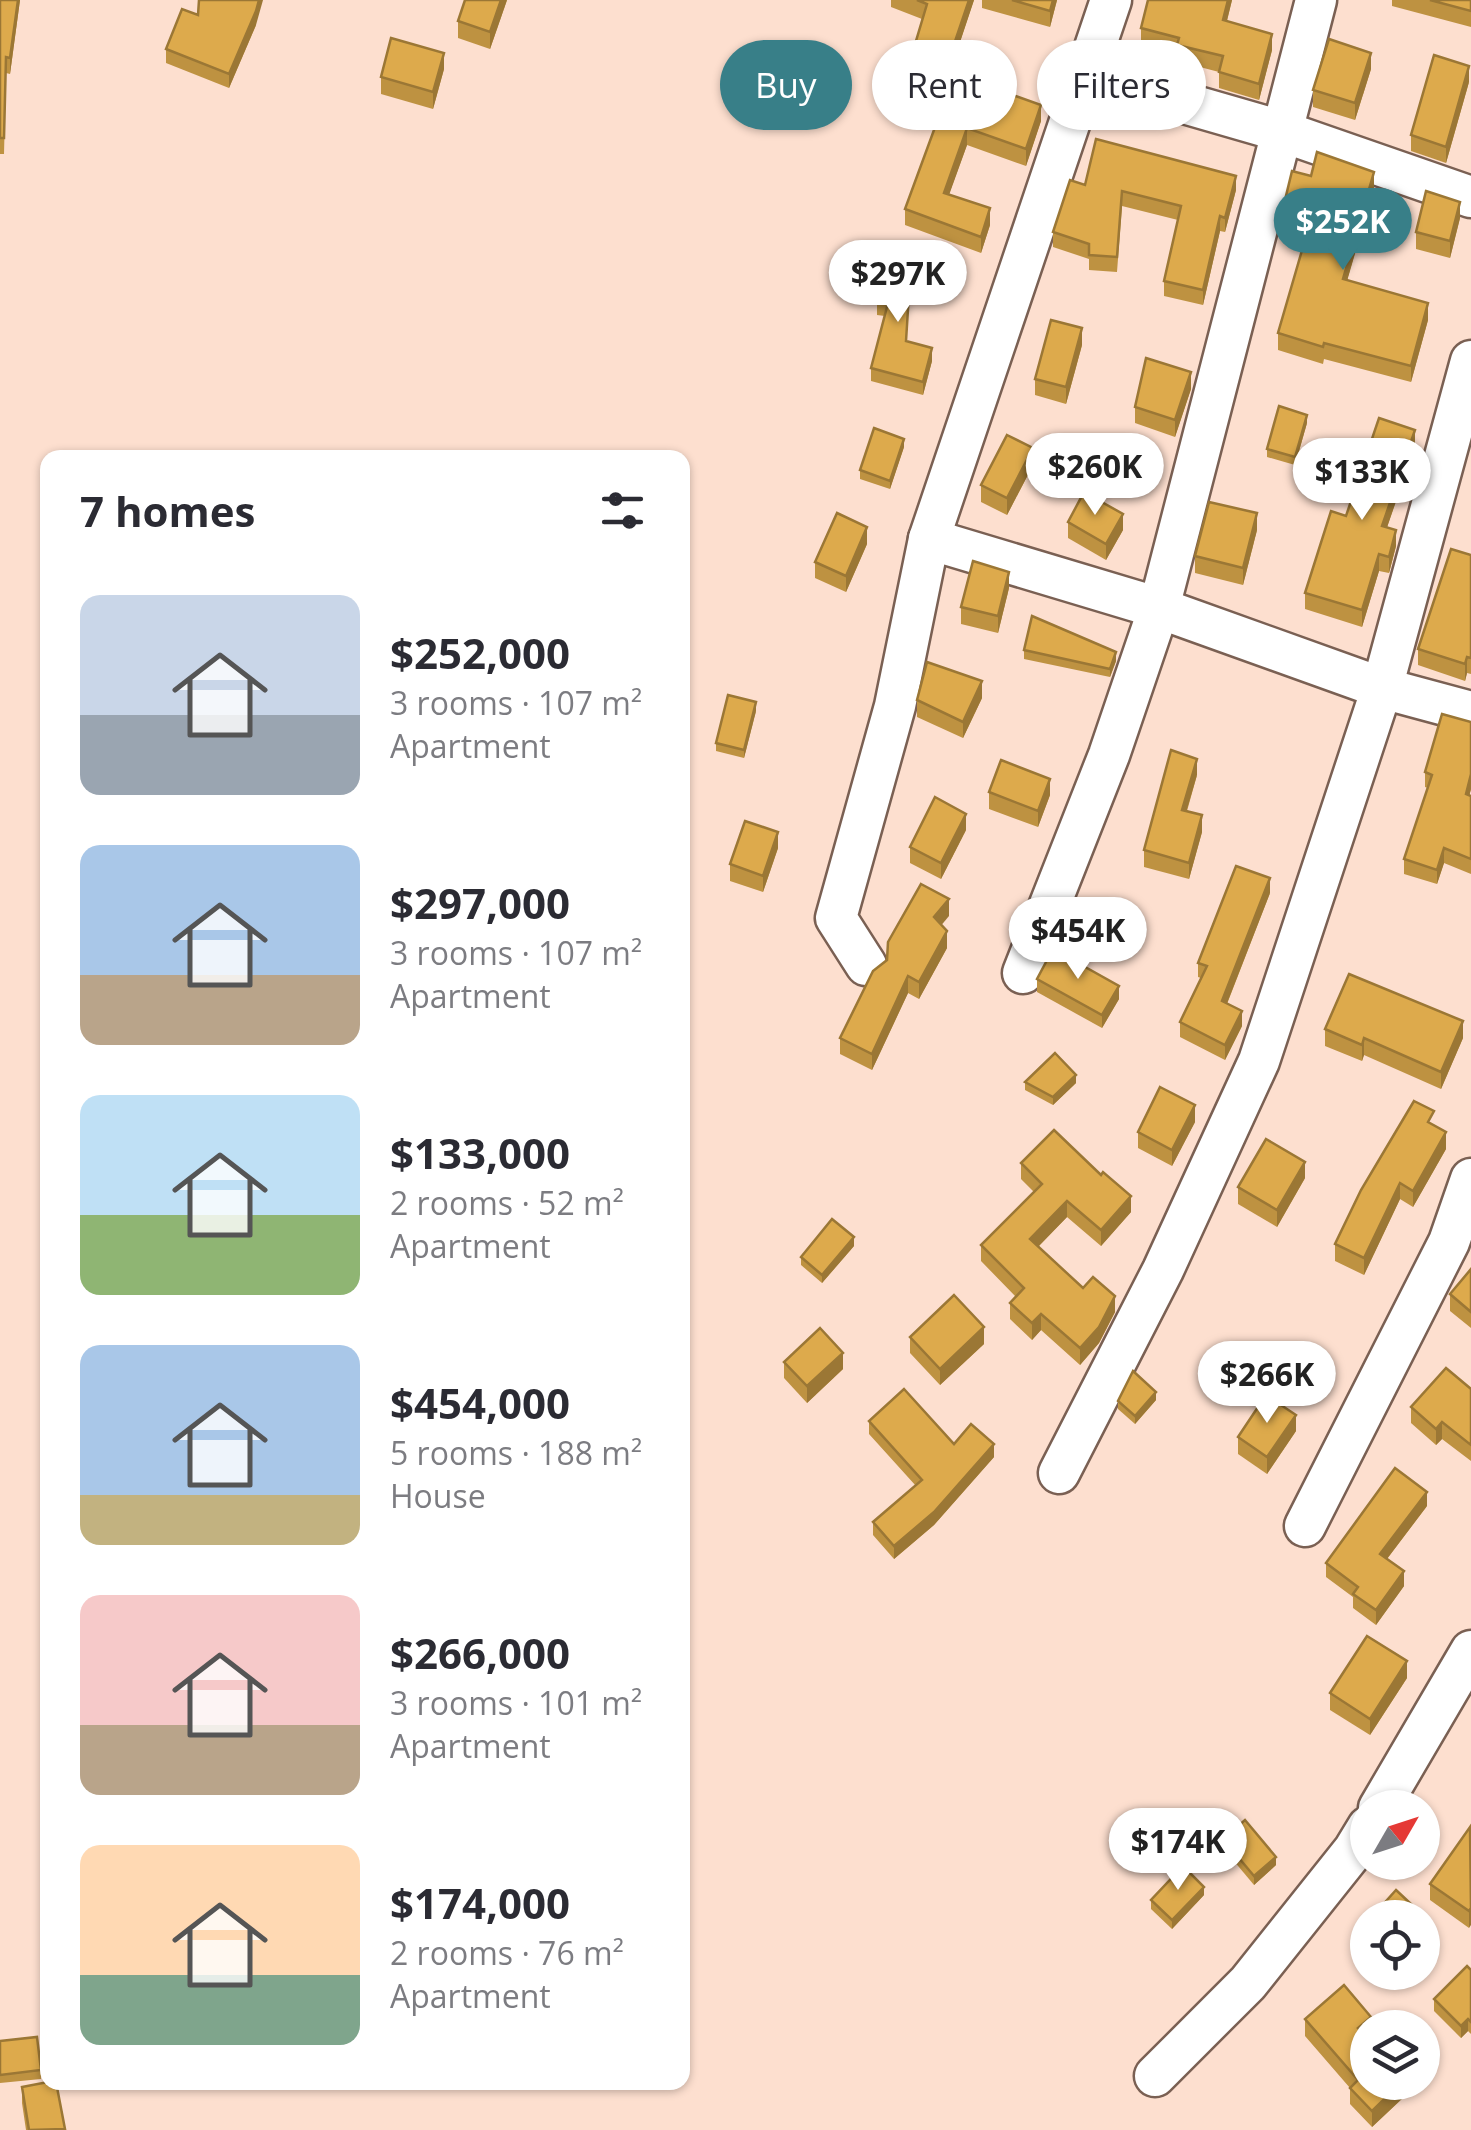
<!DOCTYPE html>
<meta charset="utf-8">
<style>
body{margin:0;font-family:"Open Sans",sans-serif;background:#f7f7f7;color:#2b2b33;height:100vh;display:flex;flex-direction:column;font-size:38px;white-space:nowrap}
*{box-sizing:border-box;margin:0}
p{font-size:32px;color:#7c7c81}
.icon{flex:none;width:55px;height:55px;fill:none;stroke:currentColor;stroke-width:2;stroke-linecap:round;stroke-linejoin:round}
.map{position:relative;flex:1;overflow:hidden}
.panel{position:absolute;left:40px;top:450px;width:650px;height:1640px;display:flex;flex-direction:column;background:#fff;border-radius:20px;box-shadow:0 2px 8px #0004}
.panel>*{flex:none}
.top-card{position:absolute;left:720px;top:40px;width:600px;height:90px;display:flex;gap:20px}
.needle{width:65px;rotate:51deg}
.buttons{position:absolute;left:1350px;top:1790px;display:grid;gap:20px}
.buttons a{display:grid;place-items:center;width:90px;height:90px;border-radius:50%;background:#fff;box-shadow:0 2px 8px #0004;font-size:50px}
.price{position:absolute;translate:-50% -85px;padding:0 22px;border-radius:35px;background:#fff;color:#222;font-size:32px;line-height:65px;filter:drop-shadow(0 2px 5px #0008)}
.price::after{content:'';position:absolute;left:50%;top:60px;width:30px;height:22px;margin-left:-15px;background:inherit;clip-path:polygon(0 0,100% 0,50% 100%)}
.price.current{background:#387f88;color:#fff}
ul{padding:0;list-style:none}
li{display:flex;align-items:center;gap:30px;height:250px;padding:0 40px}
li span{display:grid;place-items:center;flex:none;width:280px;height:200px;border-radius:20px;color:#555}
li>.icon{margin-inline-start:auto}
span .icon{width:120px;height:120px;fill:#fffc;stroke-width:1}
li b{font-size:42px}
h2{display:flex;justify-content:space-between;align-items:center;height:120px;padding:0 40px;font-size:42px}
.tag{padding:0 35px;border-radius:45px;background:#fff;box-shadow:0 2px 8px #0004;font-size:35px;line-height:90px}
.tag.current{background:#387f88;color:#fff}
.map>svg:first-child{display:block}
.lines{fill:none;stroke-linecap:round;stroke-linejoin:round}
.minor-casing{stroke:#7a6053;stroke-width:45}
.minor{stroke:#fff;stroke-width:40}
.wall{fill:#be9241}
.shaded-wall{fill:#9b7735}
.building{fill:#ddaa4c;stroke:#9b7735;stroke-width:2.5}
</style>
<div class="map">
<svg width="1471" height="2130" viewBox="0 0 1471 2130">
<rect width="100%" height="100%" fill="#fddfcf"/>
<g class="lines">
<defs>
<g id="minor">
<path d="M1087,75L1281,131L1471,197"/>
<path d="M929,539L1159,608L1382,688L1471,712"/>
<path d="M866,965L836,918L895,706L929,539L1111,0"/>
<path d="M1023,973L1109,755L1159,608L1316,0"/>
<path d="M1059,1473L1163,1270L1259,1061L1382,688L1471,361"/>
<path d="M1305,1526L1449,1242L1471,1179"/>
<path d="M1379,1808L1471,1651"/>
<path d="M1155,2076L1248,1983L1354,1850L1368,1827"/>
</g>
</defs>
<use href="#minor" class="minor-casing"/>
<use href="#minor" class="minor"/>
</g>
<g class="wall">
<path d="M0,0H20L10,74L6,73L4,154H0Z"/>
<path d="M507,0L490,49L458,38V21Z"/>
<path d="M891,0H974L950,72L1041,121L1026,166L967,145L949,194L990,225L981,253L905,225V209L939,115L902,104V88L922,19L891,7Z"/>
<path d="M982,0H1057L1050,27L982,8Z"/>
<path d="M1148,0H1232L1227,21L1272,50L1259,100L1219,88V72L1177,61V54L1141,45V28Z"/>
<path d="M1392,0H1471V27L1392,6Z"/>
<path d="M256,25L229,88L166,63V49Z"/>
<path d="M444,69L433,109L381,94V77Z"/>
<path d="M1371,69L1355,120L1313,107V90Z"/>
<path d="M1469,82L1446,163L1411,151V135Z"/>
<path d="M1311,176L1374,188L1347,280L1428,320L1411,382L1324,359L1323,364L1278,350V333L1310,224L1285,216V200Z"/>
<path d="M1085,185L1236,190L1225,232L1220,231L1203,305L1164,296V281L1178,220L1122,206L1117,272L1089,270V259L1053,247V232Z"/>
<path d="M1460,218L1450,258L1416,249V232Z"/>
<path d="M911,276L906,341L932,361L923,395L871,381V368L885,316L877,315V302Z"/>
<path d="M1082,345L1066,404L1035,395V379Z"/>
<path d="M1191,389L1175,437L1135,423V407Z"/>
<path d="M1307,423L1295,465L1267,457V449Z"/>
<path d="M1415,446L1387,527L1396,546L1389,573L1379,571L1362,627L1305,609V593L1346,516Z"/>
<path d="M904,447L890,489L860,479V470Z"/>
<path d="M1033,465L1007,515L981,502V485Z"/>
<path d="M1068,522L1123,530L1106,560L1068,538Z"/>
<path d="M1257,530L1243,585L1195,573V556Z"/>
<path d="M867,544L846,592L815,578V562Z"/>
<path d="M1471,555V674L1467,673L1465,681L1418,665V649Z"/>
<path d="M1009,588L998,633L961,624V607Z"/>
<path d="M1024,650L1116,661L1110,677L1024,659Z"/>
<path d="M982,698L963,738L917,717V700Z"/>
<path d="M756,711L744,758L716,751V743Z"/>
<path d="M1471,722V789L1469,796H1471V874L1444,863L1437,884L1404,874V859L1428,788L1425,787V772Z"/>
<path d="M1197,775L1187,811L1202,832L1189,879L1144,867V850Z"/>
<path d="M989,792L1050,795L1038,827L989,809Z"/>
<path d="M966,830L941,879L910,863V847Z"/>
<path d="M778,848L763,892L730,881V864Z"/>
<path d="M1270,893L1227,1004L1242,1026L1225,1060L1180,1037V1022L1201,978L1198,977V963Z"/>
<path d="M949,916L941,925L947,948L919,999L908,993L872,1070L840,1054V1038Z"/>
<path d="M1037,979L1119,999L1102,1028L1037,992Z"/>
<path d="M1325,1029L1463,1038L1441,1089L1364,1055L1362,1061L1325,1046Z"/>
<path d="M1025,1082L1076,1083L1053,1105L1025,1090Z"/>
<path d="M1195,1122L1172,1166L1138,1148V1132Z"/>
<path d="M1434,1126L1446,1149L1413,1207L1400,1199L1364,1275L1335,1261V1244Z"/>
<path d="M1021,1163L1131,1212L1101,1246L1067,1217L1038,1247L1083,1288L1115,1312L1099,1343L1080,1365L1041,1330L1032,1340L1010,1319V1303L1016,1297L981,1261V1245L1034,1192L1021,1179Z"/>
<path d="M1305,1178L1277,1227L1238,1204V1187Z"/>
<path d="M854,1246L822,1283L801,1265V1257Z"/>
<path d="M1471,1269V1328L1450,1311V1294Z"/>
<path d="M910,1337L984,1344L940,1385L910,1353Z"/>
<path d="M784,1362L843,1369L807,1403L784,1378Z"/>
<path d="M1471,1389V1461L1442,1439L1436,1445L1411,1423V1407Z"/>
<path d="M1156,1400L1135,1424L1118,1409V1401Z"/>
<path d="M869,1421L994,1457L934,1525L894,1559L873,1535V1522L916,1486L869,1434Z"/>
<path d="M1296,1431L1267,1474L1238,1454V1437Z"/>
<path d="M1427,1506L1387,1559L1404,1586L1376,1625L1353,1608V1597L1326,1577V1563Z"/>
<path d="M1407,1678L1370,1735L1330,1710V1693Z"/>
<path d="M1471,1827L1469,1928L1430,1900V1884Z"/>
<path d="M1223,1839L1276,1865L1254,1885L1223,1848Z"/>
<path d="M1204,1895L1172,1929L1151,1909V1900Z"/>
<path d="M1368,1921V1962L1355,1951V1935Z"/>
<path d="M1471,1970V2034L1468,2031L1461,2038L1434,2011V1999Z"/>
<path d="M1305,2019L1371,2028H1368L1367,2037L1406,2082V2095L1372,2127L1350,2104V2088L1305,2036Z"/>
<path d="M0,2041L41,2070V2079L0,2083Z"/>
<path d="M56,2082L65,2130H26L22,2103V2087Z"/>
</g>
<g class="shaded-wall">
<path d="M18,0H20L10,74V58Z"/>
<path d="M259,0H263L256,25L229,88V74Z"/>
<path d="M501,0H507L490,49V32Z"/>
<path d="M969,0H974L945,87V71Z"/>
<path d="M1053,0H1057L1050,27V11Z"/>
<path d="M1228,0H1232L1223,36V20Z"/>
<path d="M1272,34V50L1259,100V84Z"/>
<path d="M444,53V69L433,109V92Z"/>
<path d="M1371,53V69L1355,120V103Z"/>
<path d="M1469,66V82L1446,163V147Z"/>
<path d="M1041,105V121L1026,166V149Z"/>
<path d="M967,128V145L944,209V193Z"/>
<path d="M1374,172V188L1343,295V279Z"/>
<path d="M1236,176V190L1225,232V218Z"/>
<path d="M1460,202V218L1450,258V241Z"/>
<path d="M990,208V225L981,253V237Z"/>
<path d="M1220,216V231L1203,305V290Z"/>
<path d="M1428,303V320L1411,382V366Z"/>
<path d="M1082,328V345L1066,404V387Z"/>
<path d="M932,348V361L923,395V382Z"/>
<path d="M1191,372V389L1175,437V420Z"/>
<path d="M1307,415V423L1295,465V457Z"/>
<path d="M1415,430V446L1382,542V526Z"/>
<path d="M904,439V447L890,489V481Z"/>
<path d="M1033,448V465L1007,515V498Z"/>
<path d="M1257,513V530L1243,585V568Z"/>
<path d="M1123,514V530L1106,560V544Z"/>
<path d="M867,527V544L846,592V576Z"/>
<path d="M1396,530V546L1389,573V557Z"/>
<path d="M1379,554V571L1362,627V610Z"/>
<path d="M1009,572V588L998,633V616Z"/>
<path d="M1116,652V661L1110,677V669Z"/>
<path d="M1467,657V673L1465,681V664Z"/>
<path d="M982,681V698L963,738V722Z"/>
<path d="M756,702V711L744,758V750Z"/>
<path d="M1197,759V775L1182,826V810Z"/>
<path d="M1471,774V789L1466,809V794Z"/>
<path d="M1050,779V795L1038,827V811Z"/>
<path d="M966,814V830L941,879V863Z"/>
<path d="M1202,815V832L1189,879V863Z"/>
<path d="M778,832V848L763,892V876Z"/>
<path d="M1444,848V863L1437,884V870Z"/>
<path d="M1270,878V893L1222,1016V1001Z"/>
<path d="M949,899V916L934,934V917Z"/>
<path d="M947,931V948L919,999V982Z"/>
<path d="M908,976V993L872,1070V1054Z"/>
<path d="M1119,986V999L1102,1028V1015Z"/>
<path d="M1242,1011V1026L1225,1060V1045Z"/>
<path d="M687,1012V1028L682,1034V1018Z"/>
<path d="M1463,1021V1038L1441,1089V1072Z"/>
<path d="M1364,1038V1055L1362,1061V1045Z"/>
<path d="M1076,1075V1083L1053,1105V1097Z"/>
<path d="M1195,1105V1122L1172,1166V1150Z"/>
<path d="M1446,1132V1149L1413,1207V1191Z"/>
<path d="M1305,1162V1178L1277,1227V1210Z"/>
<path d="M1400,1183V1199L1364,1275V1258Z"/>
<path d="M1131,1196V1212L1101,1246V1230Z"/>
<path d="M1067,1201V1217L1030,1255V1239Z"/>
<path d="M854,1237V1246L822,1283V1275Z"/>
<path d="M1115,1296V1312L1099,1343L1080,1365V1348Z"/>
<path d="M1041,1314V1330L1032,1340V1323Z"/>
<path d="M984,1327V1344L940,1385V1369Z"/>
<path d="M843,1353V1369L807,1403V1386Z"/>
<path d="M1156,1392V1400L1135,1424V1416Z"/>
<path d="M1296,1415V1431L1267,1474V1457Z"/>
<path d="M1442,1422V1439L1436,1445V1429Z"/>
<path d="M994,1444V1457L934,1525L894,1559V1546Z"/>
<path d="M1427,1492V1506L1380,1568V1554Z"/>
<path d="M1404,1571V1586L1376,1625V1610Z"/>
<path d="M1407,1661V1678L1370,1735V1719Z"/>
<path d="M1276,1857V1865L1254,1885V1876Z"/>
<path d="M1204,1887V1895L1172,1929V1920Z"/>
<path d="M1471,1908V1925L1469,1928V1911Z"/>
<path d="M1426,1918V1934L1422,1939V1922Z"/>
<path d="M1371,2017V2028H1368V2036L1358,2044V2028Z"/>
<path d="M1468,2019V2031L1461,2038V2026Z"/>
<path d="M1402,2082H1406V2095L1372,2127V2111Z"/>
</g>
<g class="building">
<path d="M0,0H18L10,58L6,57L4,138H0Z"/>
<path d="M199,0H259L256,11L229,74L166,49L182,9L198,15Z"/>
<path d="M465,0H501L490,32L458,21Z"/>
<path d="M917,0H969L945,71L1041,105L1026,149L967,128L944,193L990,208L981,237L905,209L945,100L902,88L927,4Z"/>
<path d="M1012,0H1053L1050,11Z"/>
<path d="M1148,0H1228L1223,20L1272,34L1259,84L1219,72L1223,56L1177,45L1179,38L1141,28Z"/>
<path d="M1430,0H1471V11Z"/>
<path d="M391,38L444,53L433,92L381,77Z"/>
<path d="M1329,39L1371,53L1355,103L1313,90Z"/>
<path d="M1434,55L1469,66L1446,147L1411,135Z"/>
<path d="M1096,139L1236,176L1225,218L1220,216L1203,290L1164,281L1181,206L1122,191L1117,257L1089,255V244L1053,232L1070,180L1085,185Z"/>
<path d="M1317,152L1374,172L1343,279L1428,303L1411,366L1324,343L1323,347L1278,333L1314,209L1285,200L1292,171L1311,176Z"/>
<path d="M1426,191L1460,202L1450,241L1416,232Z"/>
<path d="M879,260L911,262L906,341L932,348L923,382L871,368L888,303L877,302Z"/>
<path d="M1051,320L1082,328L1066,387L1035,379Z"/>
<path d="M1146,358L1191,372L1175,420L1135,407Z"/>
<path d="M1279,406L1307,415L1295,457L1267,449Z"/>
<path d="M1379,418L1415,430L1382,526L1396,530L1389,557L1379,554L1362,610L1305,593L1331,511L1346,516Z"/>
<path d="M874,428L904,439L890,481L860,470Z"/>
<path d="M1007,435L1033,448L1007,498L981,485Z"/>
<path d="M1084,492L1123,514L1106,544L1068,522Z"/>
<path d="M1209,502L1257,513L1243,568L1195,556Z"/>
<path d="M837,513L867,527L846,576L815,562Z"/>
<path d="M1451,549L1471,555V658L1467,657L1465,664L1418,649Z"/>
<path d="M973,561L1009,572L998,616L961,607Z"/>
<path d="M1032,616L1116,652L1110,669L1024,650Z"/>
<path d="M927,662L982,681L963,722L917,700Z"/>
<path d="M728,695L756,702L744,750L716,743Z"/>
<path d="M1442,714L1471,722V774L1466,794L1471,796V859L1444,848L1437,870L1404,859L1432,775L1425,772Z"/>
<path d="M1171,750L1197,759L1182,810L1202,815L1189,863L1144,850Z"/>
<path d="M1001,760L1050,779L1038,811L989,792Z"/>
<path d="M935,797L966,814L941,863L910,847Z"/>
<path d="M745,821L778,832L763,876L730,864Z"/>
<path d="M1236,866L1270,878L1222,1001L1242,1011L1225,1045L1180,1022L1207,966L1198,963Z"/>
<path d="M921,884L949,899L934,917L947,931L919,982L908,976L872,1054L840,1038L873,971L887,960L888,942Z"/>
<path d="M1053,949L1119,986L1102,1015L1037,979Z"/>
<path d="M1349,974L1463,1021L1441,1072L1364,1038L1362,1045L1325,1029Z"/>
<path d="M1055,1053L1076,1075L1053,1097L1025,1082Z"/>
<path d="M1160,1087L1195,1105L1172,1150L1138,1132Z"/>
<path d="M1414,1101L1434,1111L1428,1122L1446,1132L1413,1191L1400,1183L1364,1258L1335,1244L1361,1190Z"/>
<path d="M1054,1130L1101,1175L1103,1172L1131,1196L1101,1230L1067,1201L1030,1239L1083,1288L1093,1277L1115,1296L1099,1327L1080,1348L1041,1314L1032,1323L1010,1303L1024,1288L981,1245L1042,1184L1021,1163Z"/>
<path d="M1266,1139L1305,1162L1277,1210L1238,1187Z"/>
<path d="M832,1219L854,1237L822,1275L801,1257Z"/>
<path d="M1471,1269V1312L1450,1294Z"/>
<path d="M954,1295L984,1327L940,1369L910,1337Z"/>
<path d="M820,1328L843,1353L807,1386L784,1362Z"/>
<path d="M1446,1368L1471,1389V1445L1442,1422L1436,1429L1411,1407Z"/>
<path d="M1133,1371L1156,1392L1135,1416L1118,1401Z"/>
<path d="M904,1389L954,1444L971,1424L994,1444L934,1512L894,1546L873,1522L922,1480L869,1421Z"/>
<path d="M1266,1395L1296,1415L1267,1457L1238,1437Z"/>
<path d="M1395,1468L1427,1492L1380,1554L1404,1571L1376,1610L1353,1594L1358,1587L1326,1563Z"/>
<path d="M1367,1636L1407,1661L1370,1719L1330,1693Z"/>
<path d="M1245,1820L1276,1857L1254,1876L1223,1839Z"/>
<path d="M1470,1827L1471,1908L1469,1911L1430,1884Z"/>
<path d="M1183,1866L1204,1887L1172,1920L1151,1900Z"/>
<path d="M1396,1890L1426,1918L1422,1922V1918H1371Z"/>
<path d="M1368,1921V1946L1355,1935Z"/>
<path d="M1467,1966L1471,1970V2022L1468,2019L1461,2026L1434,1999Z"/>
<path d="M1344,1985L1371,2017L1358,2028L1368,2038V2082H1402L1372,2111L1350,2088L1358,2080L1305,2019Z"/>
<path d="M37,2037L41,2070L0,2075V2041Z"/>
<path d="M48,2082H56L65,2129L29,2130L22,2087Z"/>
</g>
</svg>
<div class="buttons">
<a><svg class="needle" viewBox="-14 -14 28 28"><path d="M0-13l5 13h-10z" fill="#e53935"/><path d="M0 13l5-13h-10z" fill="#7c7c81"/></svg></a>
<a><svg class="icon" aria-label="locate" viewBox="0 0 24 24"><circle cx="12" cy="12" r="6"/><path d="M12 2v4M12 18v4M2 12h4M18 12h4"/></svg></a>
<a><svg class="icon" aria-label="layers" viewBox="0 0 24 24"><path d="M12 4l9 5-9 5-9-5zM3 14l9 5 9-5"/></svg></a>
</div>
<b class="price current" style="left:1343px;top:273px">$252K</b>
<b class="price" style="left:898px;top:325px">$297K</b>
<b class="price" style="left:1095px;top:518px">$260K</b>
<b class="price" style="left:1362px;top:523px">$133K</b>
<b class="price" style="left:1078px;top:982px">$454K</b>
<b class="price" style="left:1267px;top:1426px">$266K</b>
<b class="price" style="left:1178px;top:1893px">$174K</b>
<div class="top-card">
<a class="tag current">Buy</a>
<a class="tag">Rent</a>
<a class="tag">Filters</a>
</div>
<section class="panel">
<h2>7 homes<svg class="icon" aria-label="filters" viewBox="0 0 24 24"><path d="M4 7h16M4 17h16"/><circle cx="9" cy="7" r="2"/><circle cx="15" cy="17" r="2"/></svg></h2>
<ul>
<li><span style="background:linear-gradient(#c9d6e8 60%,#9aa5b1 0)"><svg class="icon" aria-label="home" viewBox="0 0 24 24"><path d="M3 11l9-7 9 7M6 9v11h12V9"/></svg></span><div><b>$252,000</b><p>3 rooms · 107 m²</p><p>Apartment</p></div></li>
<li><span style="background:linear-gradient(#a9c7e8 65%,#b9a48a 0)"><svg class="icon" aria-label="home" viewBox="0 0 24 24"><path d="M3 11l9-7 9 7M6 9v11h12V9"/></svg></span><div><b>$297,000</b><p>3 rooms · 107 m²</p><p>Apartment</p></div></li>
<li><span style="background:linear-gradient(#bfe0f5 60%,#8fb573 0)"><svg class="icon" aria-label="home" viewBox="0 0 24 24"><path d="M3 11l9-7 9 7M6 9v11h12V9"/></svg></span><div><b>$133,000</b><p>2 rooms · 52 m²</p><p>Apartment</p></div></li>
<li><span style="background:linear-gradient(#a9c7e8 75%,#c2b280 0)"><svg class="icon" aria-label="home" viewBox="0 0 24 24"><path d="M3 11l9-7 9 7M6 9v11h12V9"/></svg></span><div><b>$454,000</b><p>5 rooms · 188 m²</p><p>House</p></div></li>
<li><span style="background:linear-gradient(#f6c9c9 65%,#b9a48a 0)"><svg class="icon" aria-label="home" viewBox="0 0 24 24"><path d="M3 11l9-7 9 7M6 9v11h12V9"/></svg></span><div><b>$266,000</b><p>3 rooms · 101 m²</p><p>Apartment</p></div></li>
<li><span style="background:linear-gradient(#ffd9b3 65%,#7fa58c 0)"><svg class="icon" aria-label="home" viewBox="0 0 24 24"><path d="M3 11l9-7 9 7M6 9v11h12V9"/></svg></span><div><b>$174,000</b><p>2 rooms · 76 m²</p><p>Apartment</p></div></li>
</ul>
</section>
</div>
